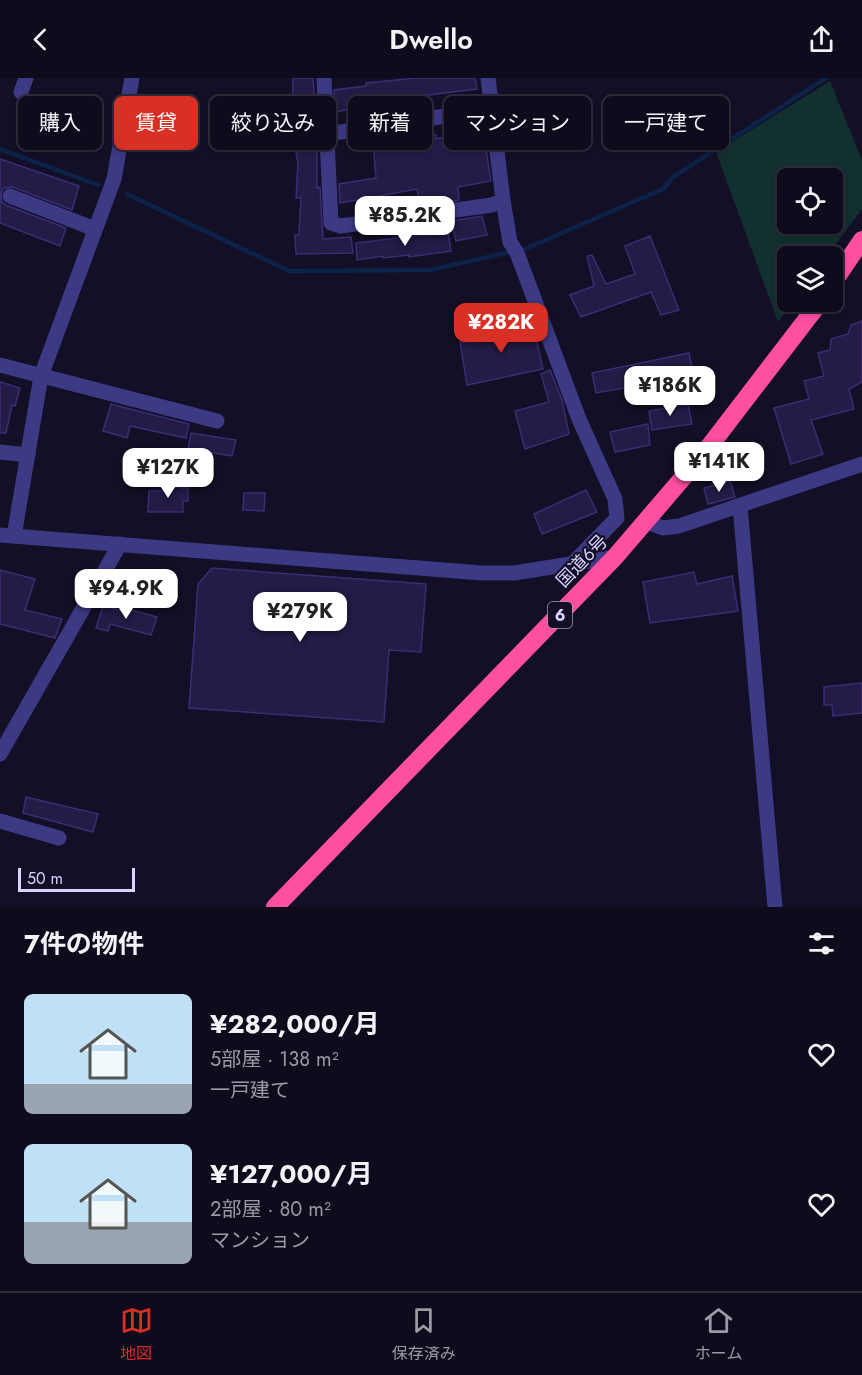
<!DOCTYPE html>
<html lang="ja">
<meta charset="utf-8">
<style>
body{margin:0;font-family:Jost,"Noto Sans JP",sans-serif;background:#171425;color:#f1f3f6;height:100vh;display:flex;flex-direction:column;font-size:22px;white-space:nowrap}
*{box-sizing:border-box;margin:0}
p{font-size:20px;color:#9b9ba3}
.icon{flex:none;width:33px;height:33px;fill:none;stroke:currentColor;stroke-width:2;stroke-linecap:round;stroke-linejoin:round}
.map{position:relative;height:829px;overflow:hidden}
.side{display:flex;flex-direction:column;background:#0e0b1c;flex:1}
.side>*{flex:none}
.guide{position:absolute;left:18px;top:18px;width:826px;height:54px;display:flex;gap:12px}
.controls{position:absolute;left:777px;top:90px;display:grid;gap:12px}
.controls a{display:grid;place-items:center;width:66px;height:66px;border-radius:9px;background:#0e0b1c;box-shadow:0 3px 9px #0003,0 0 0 2px #2e2b3b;font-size:30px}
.scale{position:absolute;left:18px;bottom:15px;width:117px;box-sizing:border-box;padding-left:6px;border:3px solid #d9d4ff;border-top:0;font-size:16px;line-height:21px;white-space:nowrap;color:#d9d4ff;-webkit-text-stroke:4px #130f26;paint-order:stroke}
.price{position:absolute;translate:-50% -51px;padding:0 14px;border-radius:12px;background:#fff;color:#222;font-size:20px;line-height:39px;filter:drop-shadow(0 2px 3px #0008)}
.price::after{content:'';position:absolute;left:50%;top:36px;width:18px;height:14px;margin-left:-9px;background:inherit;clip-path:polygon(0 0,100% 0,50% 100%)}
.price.on{background:#d93025;color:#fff}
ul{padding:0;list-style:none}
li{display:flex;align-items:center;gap:18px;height:150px;padding:0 24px}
li span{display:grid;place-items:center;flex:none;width:168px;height:120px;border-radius:9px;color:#555}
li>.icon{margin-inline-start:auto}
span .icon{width:72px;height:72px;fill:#fffc;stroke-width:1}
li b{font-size:26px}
h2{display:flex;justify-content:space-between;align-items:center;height:72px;padding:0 24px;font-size:26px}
.chip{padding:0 21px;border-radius:9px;background:#0e0b1c;box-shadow:0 3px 9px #0003,0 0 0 2px #2e2b3b;font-size:21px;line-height:54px}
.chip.on{background:#d93025;color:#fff}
header{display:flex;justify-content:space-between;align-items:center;height:78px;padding:0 24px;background:#0e0b1c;font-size:27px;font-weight:600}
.tabs{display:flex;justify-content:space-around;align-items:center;height:84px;border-top:2px solid #2e2b3b;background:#0e0b1c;font-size:16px;color:#9b9ba3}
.tabs a{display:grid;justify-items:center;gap:3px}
.tabs .on{color:#d93025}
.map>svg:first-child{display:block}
.green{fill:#12302f;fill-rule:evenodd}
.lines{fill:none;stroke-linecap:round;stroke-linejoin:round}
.stream{stroke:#0c2248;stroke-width:4.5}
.building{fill:#241b47;stroke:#3b2d73;stroke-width:1.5}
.minor{stroke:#3d3a85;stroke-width:15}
.highway{stroke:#ff4fa3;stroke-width:18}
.labels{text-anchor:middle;stroke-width:4.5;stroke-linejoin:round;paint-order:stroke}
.shield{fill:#130f26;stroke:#9e99be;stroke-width:1.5}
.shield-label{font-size:16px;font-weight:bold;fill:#d9d4ff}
.street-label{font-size:18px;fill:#d9d4ff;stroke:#130f26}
</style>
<header><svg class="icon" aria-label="back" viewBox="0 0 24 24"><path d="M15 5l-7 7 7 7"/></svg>Dwello<svg class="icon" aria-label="share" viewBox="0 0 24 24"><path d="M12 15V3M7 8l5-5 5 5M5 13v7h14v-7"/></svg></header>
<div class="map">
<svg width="862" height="829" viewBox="0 0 862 829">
<rect width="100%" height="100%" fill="#130f26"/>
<path class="green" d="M830,3L862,82V131L827,178H788V224H793L778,244L716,74ZM788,100H832V146H788Z"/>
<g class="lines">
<g class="stream">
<path d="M0,71L98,107"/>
<path d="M127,116L289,193L430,192L510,174"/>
<path d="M525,171L663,111L673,99L826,0"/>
</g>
</g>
<g class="building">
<path d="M293,0H313L316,42L292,41Z"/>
<path d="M416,0H475L477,11L365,25L366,28L335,34L334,12L366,8V5Z"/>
<path d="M32,20L60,30L53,50L24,39Z"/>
<path d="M482,46L491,103L458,109L459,122L420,127L417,111L340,125L339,106L376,100L373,64L389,60L390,65L436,57V61L463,54L462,50Z"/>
<path d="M317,67V110L320,109L323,161L351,159L353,175L296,176L295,157H299L301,120H296L298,85L295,69Z"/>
<path d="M0,81L79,108L72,132L13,109L4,110L1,115L2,124L6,127L66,150L60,168L0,145Z"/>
<path d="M482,138L487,157L456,163L451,143Z"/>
<path d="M448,154L451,173L409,179V177L383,180V178L357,182L356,165Z"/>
<path d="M650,158L679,232L661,237L651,214L581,239L570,217L594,208L587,178L592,177L606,206L635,196L625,168Z"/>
<path d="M532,243L543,291L467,307L460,264H473V256Z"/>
<path d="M862,243V304L849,311L854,331L811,342L823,376L791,386L774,330L809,321L804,303L824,298L818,275L830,272L831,261L848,256L851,247Z"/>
<path d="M689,275L694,298L596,315L592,295Z"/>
<path d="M550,292L562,322L569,356L525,371L515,333L549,324L541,296Z"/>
<path d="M0,304L20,310L15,328L12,327L6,355H0Z"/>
<path d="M111,326L189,346L186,360L130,348L127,360L103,353Z"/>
<path d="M688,326L692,346L652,352L649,333Z"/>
<path d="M648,346L650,367L615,374L610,354Z"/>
<path d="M191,355L236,362L232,378L188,371Z"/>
<path d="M730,403L735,419L708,426L704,410Z"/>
<path d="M166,406H181V410H188V423H183V434H148L149,413H166Z"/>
<path d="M586,412L597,434L542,456L534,436Z"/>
<path d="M244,415H265L264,433L243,432Z"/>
<path d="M212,490L426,506L421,574L389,572L384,644L189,630L198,506Z"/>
<path d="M0,492L35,501L25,532L62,541L55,560L0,546Z"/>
<path d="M694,494L697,506L732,498L738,533L650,545L643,504Z"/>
<path d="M103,528L123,533L124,530L157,539L151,557L110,546L108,553L96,550Z"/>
<path d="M862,605V635L833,638L832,627H824V609Z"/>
<path d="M26,719L98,736L93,754L23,735Z"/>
</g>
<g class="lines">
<g class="minor">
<path d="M324,0L331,145L341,148L492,127L503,122L488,0"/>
<path d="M21,14L26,0"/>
<path d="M327,56L492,31"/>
<path d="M10,118L95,151"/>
<path d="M503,122L510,164L517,175L579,341L615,421L617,440L572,486"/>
<path d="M0,287L217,343"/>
<path d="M0,374L28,377"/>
<path d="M740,428L775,829"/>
<path d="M647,444L663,450L679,448L862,386"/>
<path d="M0,457L482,495H514L615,479"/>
<path d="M14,458L41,298L114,101L132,0"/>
<path d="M0,676L120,466"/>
<path d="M0,743L59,760"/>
</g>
<g class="highway">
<path d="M832,206L862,162"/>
<path d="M275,829L615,479L705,374L820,224"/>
</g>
</g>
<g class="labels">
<rect class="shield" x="548" y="524" width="24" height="26" rx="4.5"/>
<g class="shield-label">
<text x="560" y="543">6</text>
</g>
<g class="street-label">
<text transform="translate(582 483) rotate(-46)" y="6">国道6号</text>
</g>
</g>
</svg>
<div class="controls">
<a><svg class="icon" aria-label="locate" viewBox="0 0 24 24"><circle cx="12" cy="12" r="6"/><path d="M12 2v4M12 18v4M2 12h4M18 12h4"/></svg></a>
<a><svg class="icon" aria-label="layers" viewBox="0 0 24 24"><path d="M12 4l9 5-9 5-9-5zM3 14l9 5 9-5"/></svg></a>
</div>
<div class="scale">50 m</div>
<b class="price" style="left:405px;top:169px">¥85.2K</b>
<b class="price on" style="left:501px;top:276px">¥282K</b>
<b class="price" style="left:670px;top:339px">¥186K</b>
<b class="price" style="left:719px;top:415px">¥141K</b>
<b class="price" style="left:168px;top:421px">¥127K</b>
<b class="price" style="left:126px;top:542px">¥94.9K</b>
<b class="price" style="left:300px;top:565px">¥279K</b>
<div class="guide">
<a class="chip">購入</a>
<a class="chip on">賃貸</a>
<a class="chip">絞り込み</a>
<a class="chip">新着</a>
<a class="chip">マンション</a>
<a class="chip">一戸建て</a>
</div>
</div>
<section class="side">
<h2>7件の物件<svg class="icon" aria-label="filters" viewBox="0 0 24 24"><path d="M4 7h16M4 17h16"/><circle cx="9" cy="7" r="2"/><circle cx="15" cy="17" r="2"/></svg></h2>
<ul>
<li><span style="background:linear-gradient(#bfe0f5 75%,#9aa5b1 0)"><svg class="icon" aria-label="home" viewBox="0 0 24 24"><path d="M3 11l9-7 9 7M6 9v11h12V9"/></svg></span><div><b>¥282,000/月</b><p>5部屋 · 138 m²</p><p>一戸建て</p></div><svg class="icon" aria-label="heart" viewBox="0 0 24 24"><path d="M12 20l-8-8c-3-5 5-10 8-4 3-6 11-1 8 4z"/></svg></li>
<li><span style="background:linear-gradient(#bfe0f5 65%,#9aa5b1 0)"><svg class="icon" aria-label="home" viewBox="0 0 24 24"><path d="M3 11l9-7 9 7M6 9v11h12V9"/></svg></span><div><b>¥127,000/月</b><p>2部屋 · 80 m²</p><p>マンション</p></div><svg class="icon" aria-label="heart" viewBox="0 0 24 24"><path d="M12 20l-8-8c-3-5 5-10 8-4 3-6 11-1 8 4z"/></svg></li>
</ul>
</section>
<nav class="tabs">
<a class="on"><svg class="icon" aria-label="map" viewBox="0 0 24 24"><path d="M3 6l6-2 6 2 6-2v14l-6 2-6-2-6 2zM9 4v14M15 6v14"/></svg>地図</a>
<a><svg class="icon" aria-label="saved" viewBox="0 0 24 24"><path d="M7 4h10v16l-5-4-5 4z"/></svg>保存済み</a>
<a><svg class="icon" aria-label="home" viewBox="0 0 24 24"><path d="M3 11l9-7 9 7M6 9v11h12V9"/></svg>ホーム</a>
</nav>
